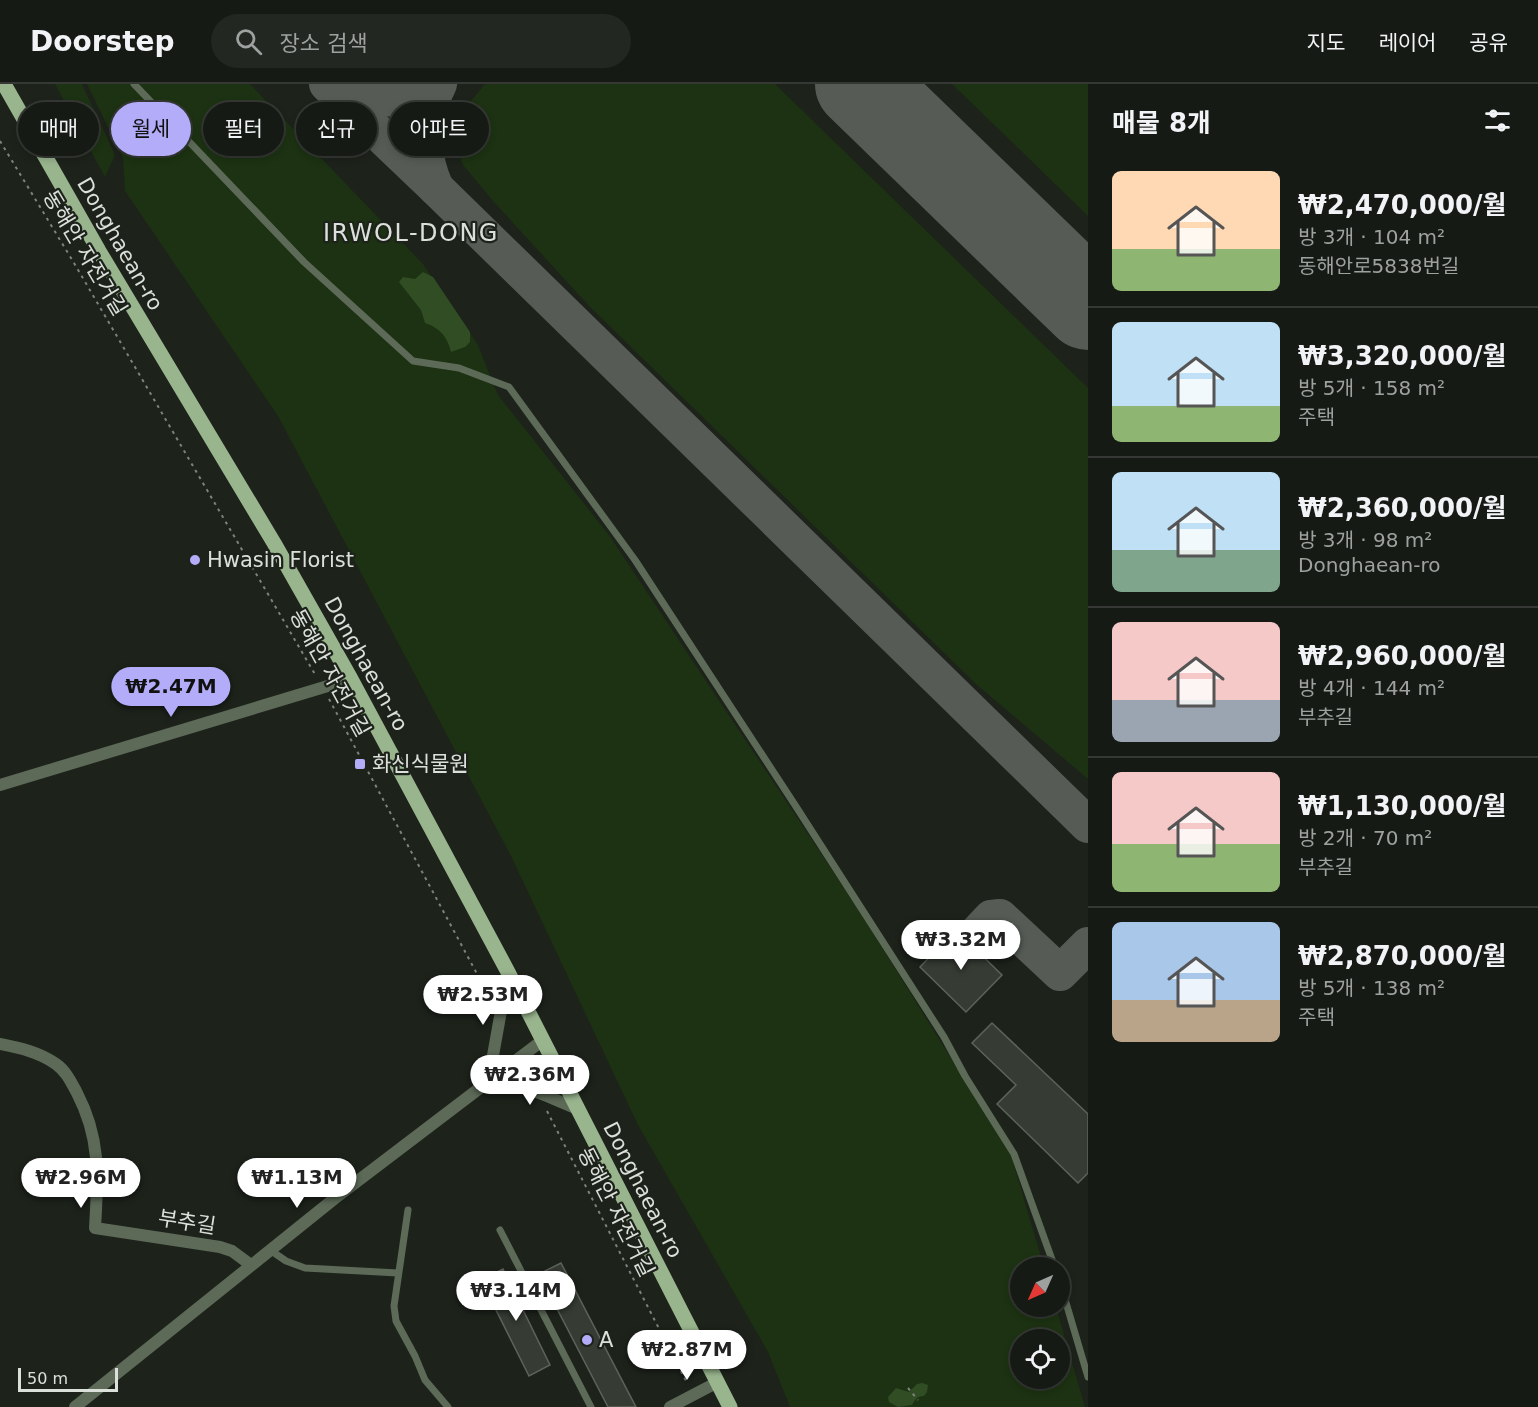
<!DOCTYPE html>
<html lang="ko">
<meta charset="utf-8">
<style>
body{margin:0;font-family:"DejaVu Sans","Noto Sans KR",sans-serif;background:#232722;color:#f1f3f6;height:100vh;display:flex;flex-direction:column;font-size:22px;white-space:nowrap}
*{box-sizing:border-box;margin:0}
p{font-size:20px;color:#9ea1a0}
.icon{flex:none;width:33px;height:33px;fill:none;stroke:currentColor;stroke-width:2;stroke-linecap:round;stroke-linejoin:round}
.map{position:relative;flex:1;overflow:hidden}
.sheet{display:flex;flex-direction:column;background:#161a14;width:450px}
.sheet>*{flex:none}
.banner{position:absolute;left:18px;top:18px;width:570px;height:54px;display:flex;gap:12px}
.needle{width:39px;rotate:225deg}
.fabs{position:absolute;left:1010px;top:1173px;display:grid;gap:12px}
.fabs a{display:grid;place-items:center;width:60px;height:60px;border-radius:50%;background:#161a14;box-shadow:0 3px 9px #0003,0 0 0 2px #353834;font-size:30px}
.scale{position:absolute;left:18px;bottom:15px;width:100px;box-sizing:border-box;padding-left:6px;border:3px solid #dce0db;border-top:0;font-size:16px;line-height:21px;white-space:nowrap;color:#dce0db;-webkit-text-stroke:4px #1d221b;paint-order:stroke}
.price{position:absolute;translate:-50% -51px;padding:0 14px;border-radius:21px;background:#fff;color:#222;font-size:20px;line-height:39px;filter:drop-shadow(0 2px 3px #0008)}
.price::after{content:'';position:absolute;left:50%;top:36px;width:18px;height:14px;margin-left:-9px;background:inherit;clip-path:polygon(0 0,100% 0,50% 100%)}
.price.selected{background:#b3adf9;color:#111}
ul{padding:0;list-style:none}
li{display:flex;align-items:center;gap:18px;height:150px;padding:0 24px}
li+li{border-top:2px solid #353834}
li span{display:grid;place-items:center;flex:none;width:168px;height:120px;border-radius:9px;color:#555}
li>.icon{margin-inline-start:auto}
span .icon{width:72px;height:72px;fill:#fffc;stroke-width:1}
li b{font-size:26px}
h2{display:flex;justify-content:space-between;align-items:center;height:72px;padding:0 24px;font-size:26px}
.chip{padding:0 21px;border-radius:27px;background:#161a14;box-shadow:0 3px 9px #0003,0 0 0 2px #353834;font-size:21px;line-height:54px}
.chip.selected{background:#b3adf9;color:#111}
header{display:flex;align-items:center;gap:36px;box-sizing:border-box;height:84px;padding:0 30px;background:#161a14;border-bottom:2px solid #353834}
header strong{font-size:28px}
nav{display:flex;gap:33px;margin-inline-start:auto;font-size:21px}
.search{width:420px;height:54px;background:#232722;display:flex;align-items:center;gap:15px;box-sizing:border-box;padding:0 21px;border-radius:33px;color:#9ea1a0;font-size:22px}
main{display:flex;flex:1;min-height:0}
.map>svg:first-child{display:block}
.green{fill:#1c3212;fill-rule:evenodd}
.water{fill:#304d24}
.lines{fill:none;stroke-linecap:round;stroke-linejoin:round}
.taxiway{stroke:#565c55;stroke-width:36}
.runway{stroke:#565c55;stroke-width:90}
.building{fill:#363c34;stroke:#5d635a;stroke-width:1.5}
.path{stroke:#7e827c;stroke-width:2;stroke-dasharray:3 4.5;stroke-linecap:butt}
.lane{stroke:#5d6a58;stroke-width:7}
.street{stroke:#5d6a58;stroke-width:12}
.primary{stroke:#99b58e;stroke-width:15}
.poi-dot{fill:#b3adf9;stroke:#1d221b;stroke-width:2}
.labels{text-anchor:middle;stroke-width:4.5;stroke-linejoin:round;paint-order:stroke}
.street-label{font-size:21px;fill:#dce0db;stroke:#1d221b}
.poi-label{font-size:21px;fill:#dce0db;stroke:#1d221b;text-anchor:start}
.quarter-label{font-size:24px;letter-spacing:1.5px;fill:#dce0db;stroke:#1d221b}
</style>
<header>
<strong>Doorstep</strong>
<div class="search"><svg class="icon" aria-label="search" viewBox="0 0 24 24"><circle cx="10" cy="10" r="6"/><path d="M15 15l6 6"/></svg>장소 검색</div>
<nav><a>지도</a><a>레이어</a><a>공유</a></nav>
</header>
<main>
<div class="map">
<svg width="1088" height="1323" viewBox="0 0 1088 1323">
<rect width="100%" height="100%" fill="#1d221b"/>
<g class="green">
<path d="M55,0H82L115,71L105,93Z"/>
<path d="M87,0H250L423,180L477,259L498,311L609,451L862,831L1011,1071L1044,1183L1020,1184V1222L1056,1223L1085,1323H790L768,1268L638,1041L511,772L278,332L125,107L123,74ZM1020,1256H1059V1294H1020Z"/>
<path d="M485,0H775L1088,304V695L977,601L589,222L493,117L463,81L456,61L457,43L461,29Z"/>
<path d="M952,0H1088V132Z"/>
</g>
<g class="water">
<path d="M423,188L433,193L470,248V258L465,263L451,268C447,252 440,244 425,239L421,226L399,198L403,193L415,195Z"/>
<path d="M922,1299L928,1301L927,1308L924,1312C917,1312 915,1316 912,1321L898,1323L889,1318L888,1313L896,1304L909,1308L917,1300Z"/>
</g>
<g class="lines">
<g class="taxiway">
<path d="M327,0L436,104L1088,741"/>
<path d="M333,2C364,20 402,19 432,0"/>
<path d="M436,104C420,69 421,34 439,0"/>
<path d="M976,850L991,834L1000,833L1060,889L1088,861"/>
</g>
<path class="runway" d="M860,0L1088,221"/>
</g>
<g class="building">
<path d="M956,846L1002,891L966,928L920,883Z"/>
<path d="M992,939L1088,1030V1089L1078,1099L997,1020L1016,1001L972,959Z"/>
<path d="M561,1179L636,1323H608L539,1190Z"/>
<path d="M503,1185L550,1281L529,1292L481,1196Z"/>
</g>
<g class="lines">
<g class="path">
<path d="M0,57L74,179L316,592"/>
<path d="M329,615L490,914"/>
<path d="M547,1027L687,1299"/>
<path d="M908,1304L918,1316"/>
</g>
<g class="lane">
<path d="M134,0L304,178L413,277L459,284L509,303L635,476L795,721L944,953L965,992L1014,1070L1055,1184"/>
<path d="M408,1126L394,1222L396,1237L415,1272L425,1296L448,1323"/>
<path d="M500,1146L591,1323"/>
<path d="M270,1166L286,1177L305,1184L398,1189"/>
<path d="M1059,1195L1088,1293"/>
</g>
<g class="street">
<path d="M0,701L351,595"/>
<path d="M0,960C20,964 39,968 56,980C66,987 71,998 77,1009C101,1055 98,1093 95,1144L220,1163L232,1167L251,1181"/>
<path d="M482,1002L492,977L508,888"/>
<path d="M486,1003C518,995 549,1014 578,1025"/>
<path d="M75,1323L334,1115L543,956"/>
<path d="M670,1323L718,1298"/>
</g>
<path class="primary" d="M4,0L99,167L274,459L351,595L508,888L730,1323"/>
</g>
<g class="poi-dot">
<circle cx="195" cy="476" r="6"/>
<rect x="354" y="674" width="12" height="12" rx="3"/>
<circle cx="587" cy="1256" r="6"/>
</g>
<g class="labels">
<g class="street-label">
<text transform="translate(120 160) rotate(60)" y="7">Donghaean-ro</text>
<text transform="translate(85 169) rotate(59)" y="7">동해안 자전거길</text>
<text transform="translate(366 580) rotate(61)" y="7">Donghaean-ro</text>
<text transform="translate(330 589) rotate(61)" y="7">동해안 자전거길</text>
<text transform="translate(643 1106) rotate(63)" y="7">Donghaean-ro</text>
<text transform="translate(616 1128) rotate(63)" y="7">동해안 자전거길</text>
<text transform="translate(187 1138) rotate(9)" y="7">부추길</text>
</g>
<g class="poi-label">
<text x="207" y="483">Hwasin Florist</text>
<text x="372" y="687">화신식물원</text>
<text x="599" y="1263">A</text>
</g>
<g class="quarter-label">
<text x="411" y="157">IRWOL-DONG</text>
</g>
</g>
</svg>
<div class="fabs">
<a><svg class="needle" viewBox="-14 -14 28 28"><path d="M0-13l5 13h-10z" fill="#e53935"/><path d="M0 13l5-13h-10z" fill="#9ea1a0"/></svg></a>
<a><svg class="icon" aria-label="locate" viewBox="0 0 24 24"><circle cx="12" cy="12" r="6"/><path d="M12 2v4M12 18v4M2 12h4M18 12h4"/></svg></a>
</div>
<div class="scale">50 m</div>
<b class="price selected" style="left:171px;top:634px">₩2.47M</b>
<b class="price" style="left:961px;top:887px">₩3.32M</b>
<b class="price" style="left:483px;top:942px">₩2.53M</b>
<b class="price" style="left:530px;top:1022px">₩2.36M</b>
<b class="price" style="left:81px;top:1125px">₩2.96M</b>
<b class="price" style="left:297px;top:1125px">₩1.13M</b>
<b class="price" style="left:516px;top:1238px">₩3.14M</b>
<b class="price" style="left:687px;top:1297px">₩2.87M</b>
<div class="banner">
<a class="chip">매매</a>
<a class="chip selected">월세</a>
<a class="chip">필터</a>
<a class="chip">신규</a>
<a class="chip">아파트</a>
</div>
</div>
<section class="sheet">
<h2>매물 8개<svg class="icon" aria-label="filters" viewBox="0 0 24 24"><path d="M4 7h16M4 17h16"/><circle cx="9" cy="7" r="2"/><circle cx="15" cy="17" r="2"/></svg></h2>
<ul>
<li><span style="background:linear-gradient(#ffd9b3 65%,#8fb573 0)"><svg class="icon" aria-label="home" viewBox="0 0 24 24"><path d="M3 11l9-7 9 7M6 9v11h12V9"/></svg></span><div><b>₩2,470,000/월</b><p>방 3개 · 104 m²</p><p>동해안로5838번길</p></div></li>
<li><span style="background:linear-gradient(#bfe0f5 70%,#8fb573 0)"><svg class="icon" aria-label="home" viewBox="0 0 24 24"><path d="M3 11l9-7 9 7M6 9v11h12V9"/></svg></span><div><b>₩3,320,000/월</b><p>방 5개 · 158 m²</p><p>주택</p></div></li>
<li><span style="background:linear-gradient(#bfe0f5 65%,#7fa58c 0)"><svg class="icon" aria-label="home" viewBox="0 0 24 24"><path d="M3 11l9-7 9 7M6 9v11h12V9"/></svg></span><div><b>₩2,360,000/월</b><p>방 3개 · 98 m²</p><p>Donghaean-ro</p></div></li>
<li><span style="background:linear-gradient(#f6c9c9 65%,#9aa5b1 0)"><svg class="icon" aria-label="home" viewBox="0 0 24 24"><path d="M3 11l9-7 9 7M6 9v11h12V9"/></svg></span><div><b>₩2,960,000/월</b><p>방 4개 · 144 m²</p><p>부추길</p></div></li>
<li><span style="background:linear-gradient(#f6c9c9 60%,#8fb573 0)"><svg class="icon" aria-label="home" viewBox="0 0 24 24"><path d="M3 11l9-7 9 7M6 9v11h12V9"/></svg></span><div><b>₩1,130,000/월</b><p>방 2개 · 70 m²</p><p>부추길</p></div></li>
<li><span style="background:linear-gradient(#a9c7e8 65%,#b9a48a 0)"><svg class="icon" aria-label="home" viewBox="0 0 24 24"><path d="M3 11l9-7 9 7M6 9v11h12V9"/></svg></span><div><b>₩2,870,000/월</b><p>방 5개 · 138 m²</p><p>주택</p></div></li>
</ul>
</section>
</main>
